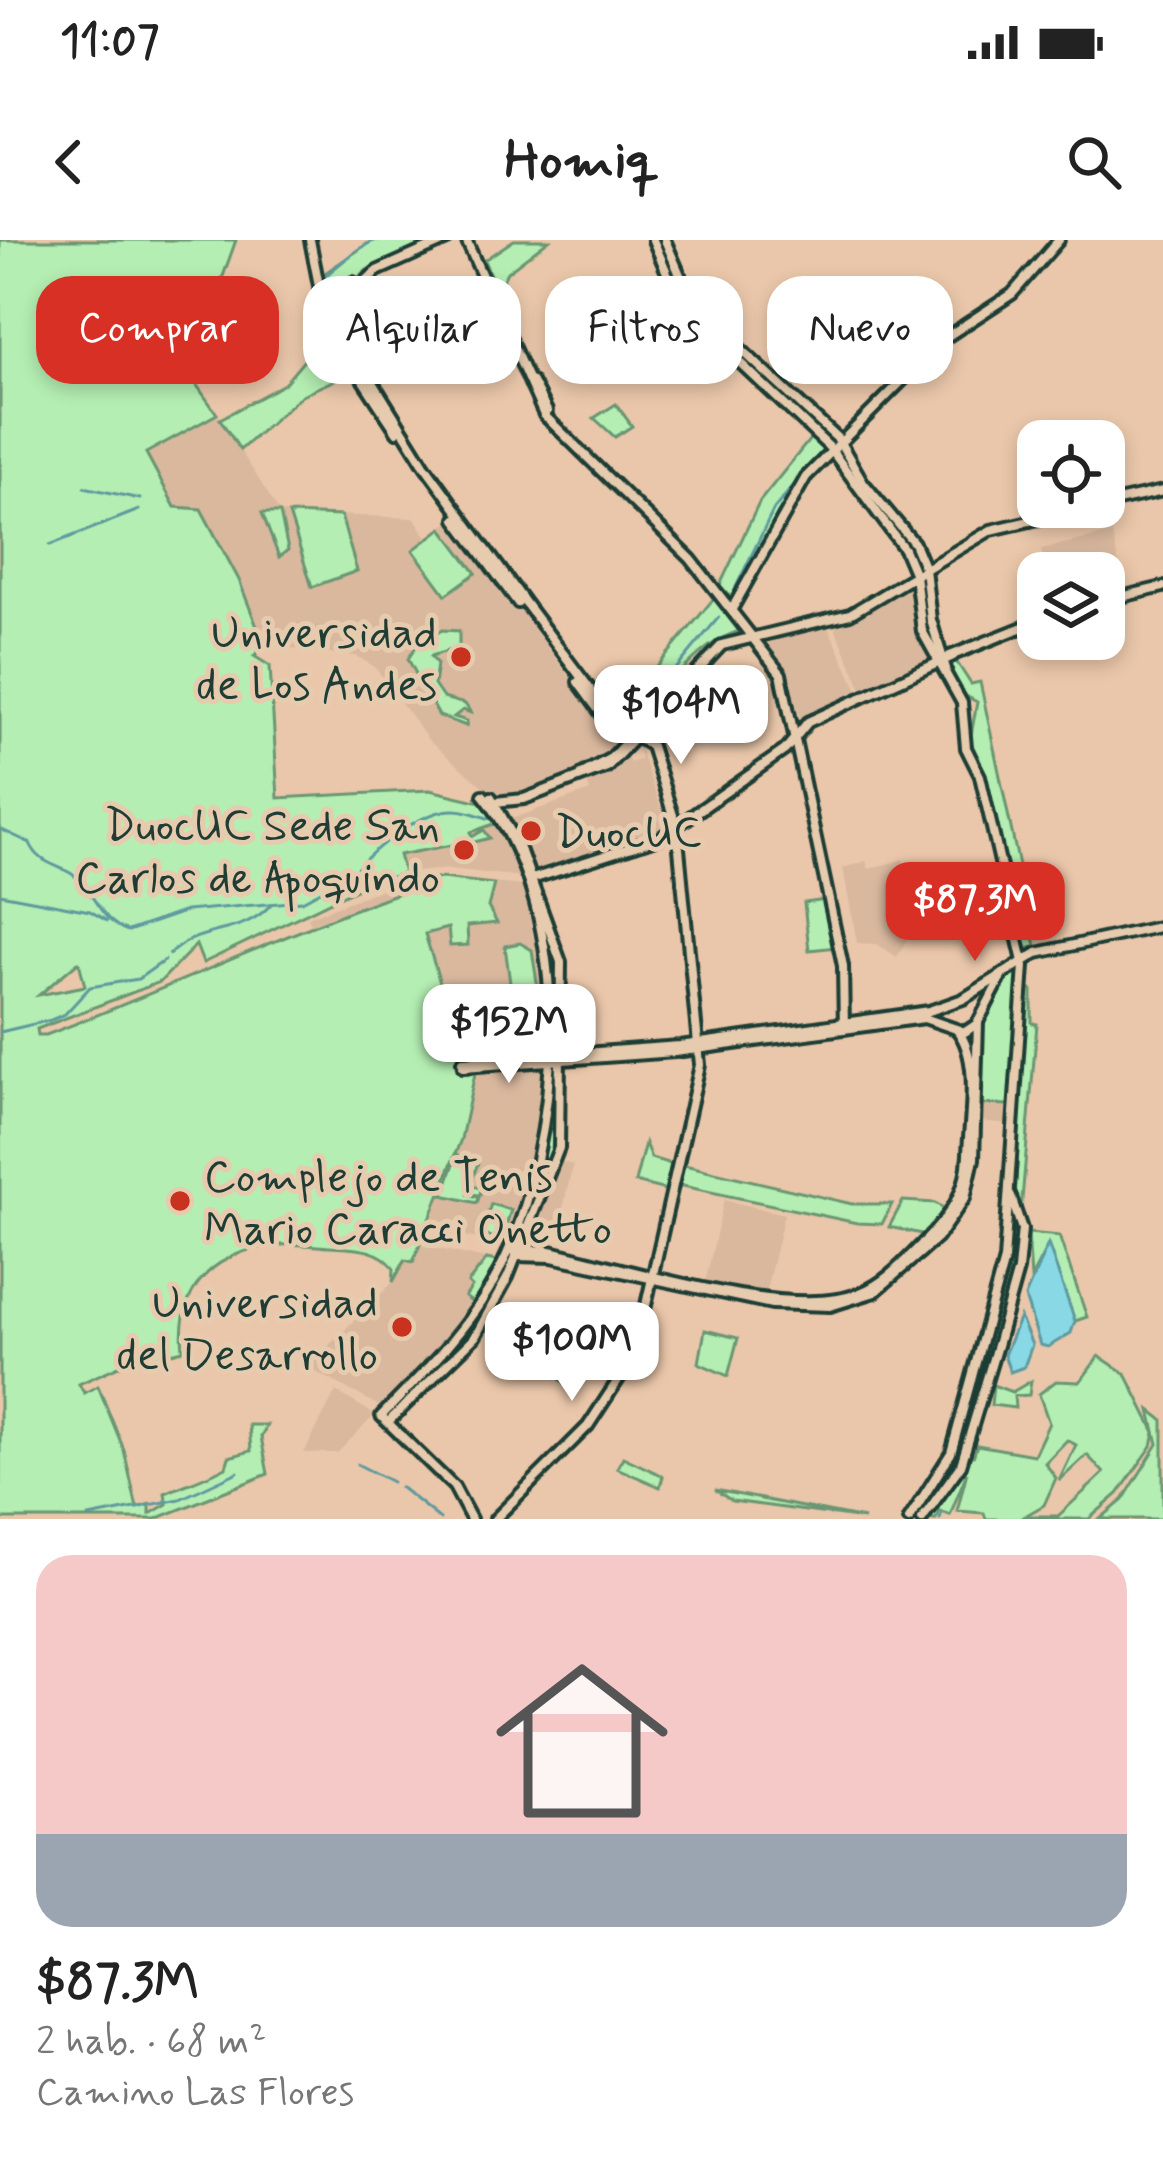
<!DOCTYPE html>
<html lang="es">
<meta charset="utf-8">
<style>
body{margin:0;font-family:Mynerve,sans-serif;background:#f6f6f6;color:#222;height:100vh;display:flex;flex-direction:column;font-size:45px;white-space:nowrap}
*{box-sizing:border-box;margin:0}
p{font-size:39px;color:#767676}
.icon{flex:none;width:66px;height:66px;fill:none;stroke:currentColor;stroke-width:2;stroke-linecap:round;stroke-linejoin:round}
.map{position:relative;height:1279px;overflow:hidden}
.sheet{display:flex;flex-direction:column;background:#fff;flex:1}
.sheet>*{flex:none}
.hud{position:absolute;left:36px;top:36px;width:1092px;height:108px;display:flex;gap:24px}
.tools{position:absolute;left:1017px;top:180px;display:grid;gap:24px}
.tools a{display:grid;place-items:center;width:108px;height:108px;border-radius:24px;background:#fff;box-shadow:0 6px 18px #0003;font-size:60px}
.price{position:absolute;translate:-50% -102px;padding:0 27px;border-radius:24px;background:#fff;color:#222;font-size:39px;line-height:78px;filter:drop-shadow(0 3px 6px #0008)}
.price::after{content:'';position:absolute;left:50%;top:72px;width:36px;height:27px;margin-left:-18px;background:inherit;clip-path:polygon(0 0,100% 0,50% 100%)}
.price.selected{background:#d93025;color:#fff}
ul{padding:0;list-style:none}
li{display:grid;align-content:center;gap:24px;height:636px;padding:0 36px}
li+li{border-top:3px solid #e0e0e0}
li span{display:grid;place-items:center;height:372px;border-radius:36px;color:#555}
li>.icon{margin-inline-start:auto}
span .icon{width:216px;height:216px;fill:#fffc;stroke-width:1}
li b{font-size:51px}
.tag{padding:0 42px;border-radius:36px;background:#fff;box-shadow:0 6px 18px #0003;font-size:42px;line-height:108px}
.tag.selected{background:#d93025;color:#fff}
.status{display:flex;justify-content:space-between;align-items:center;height:84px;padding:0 60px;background:#fff;direction:ltr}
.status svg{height:33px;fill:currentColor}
header{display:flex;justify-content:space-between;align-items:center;height:156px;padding:0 36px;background:#fff;font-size:54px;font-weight:700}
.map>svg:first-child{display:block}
.built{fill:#d9b89e}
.green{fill:#b4eeb2;stroke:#6a9673;stroke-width:3;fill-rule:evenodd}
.water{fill:#89d8e6;stroke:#5f9a9f;stroke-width:3}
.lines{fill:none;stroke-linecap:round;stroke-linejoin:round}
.stream{stroke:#5f9a9f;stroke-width:3}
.secondary-casing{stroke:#1f3d34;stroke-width:16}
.secondary{stroke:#e7cbae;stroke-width:8}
.poi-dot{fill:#c8321e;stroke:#e7cbae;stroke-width:4.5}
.labels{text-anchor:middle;stroke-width:10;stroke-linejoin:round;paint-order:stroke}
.poi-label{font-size:45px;fill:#1f3d34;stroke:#e7cbae;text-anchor:end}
</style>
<div class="status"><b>11:07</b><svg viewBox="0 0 49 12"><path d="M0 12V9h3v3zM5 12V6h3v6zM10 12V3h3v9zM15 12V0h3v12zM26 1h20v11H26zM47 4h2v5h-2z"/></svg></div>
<header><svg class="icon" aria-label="back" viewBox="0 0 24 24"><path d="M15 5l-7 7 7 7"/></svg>Homiq<svg class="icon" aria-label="search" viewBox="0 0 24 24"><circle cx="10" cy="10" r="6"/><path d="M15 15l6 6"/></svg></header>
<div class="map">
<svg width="1163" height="1279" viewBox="0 0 1163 1279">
<rect width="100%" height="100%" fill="#eac7aa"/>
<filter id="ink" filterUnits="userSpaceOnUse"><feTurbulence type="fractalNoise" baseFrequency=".00833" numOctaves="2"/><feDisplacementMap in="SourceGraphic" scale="24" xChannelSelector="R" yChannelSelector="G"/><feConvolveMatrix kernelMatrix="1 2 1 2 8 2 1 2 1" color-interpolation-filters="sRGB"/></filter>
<g filter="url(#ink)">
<g class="built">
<path d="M217,174L280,273L415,278L428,299L452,279L598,475L624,501L583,531L516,553L492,554L429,501L375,427L356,416L264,405L239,340L175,267L145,213Z"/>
<path d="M1112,293L1124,348L1104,346V333H1046L1041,309Z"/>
<path d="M912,344L917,386L931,418L862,449L833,383Z"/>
<path d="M826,383L858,450L800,478L789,437L764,397Z"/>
<path d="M638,504L668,589L538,632L511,579L590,551L587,542L627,516L630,523L641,519Z"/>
<path d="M497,583L523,637L448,629L404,633L398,616Z"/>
<path d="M903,619L915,685L897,717L877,704L857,703L843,628L866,621L869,629Z"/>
<path d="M449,639L523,646L541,735L548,811L467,817L408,644Z"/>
<path d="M396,644L399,652L311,684L308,677Z"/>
<path d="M546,828L538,898L506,1004L427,990L456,914L475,833Z"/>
<path d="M978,864L1012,865L1010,884L978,881Z"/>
<path d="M560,921L573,925L554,1006L524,1005Z"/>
<path d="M724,960L784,974L765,1055L705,1043Z"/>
<path d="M420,1005L500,1022L456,1086L383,1168L307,1127L393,1042L405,1020L413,1021Z"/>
<path d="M336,1151L375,1175L337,1213H304Z"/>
</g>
<g class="green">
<path d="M0,0H236L221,42L177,117L217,174L146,213L175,267L201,269L239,340L264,405L254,416L270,426L278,558L430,550L481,562L497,583L471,592L472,597L484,590L490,598L470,603L471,609L462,606L452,612V605L399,615L404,633L358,648L203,723L196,705L160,742L37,789L38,795H46C166,750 283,694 401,652L405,636L408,643L442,638L494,644L488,667L497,683L467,686L468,705L450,706L448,688L425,694L467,831L475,833L461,899L413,1022L405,1020L393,1042L394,1029C379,1004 342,1009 317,1006C246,997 174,1026 183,1110L119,1126L79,1144L84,1153L98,1146L124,1210L137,1268L150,1264V1274L167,1264L165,1253C184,1245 205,1238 226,1227L229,1217L251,1211L249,1185H267L261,1197L268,1234L156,1279H0ZM79,722L85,746L39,755L78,722Z"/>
<path d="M373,0H430L367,30L330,60L322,35Z"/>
<path d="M514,0H549L507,32L497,52L484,20Z"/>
<path d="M328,92L352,132L302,155L240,210L220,179L284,144Z"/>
<path d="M616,164L632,186L615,197L594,178Z"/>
<path d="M814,194L827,213L778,273L734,361L720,345L760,261Z"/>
<path d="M262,273H280L288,310L279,317Z"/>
<path d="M289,274L341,276L357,331L312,347Z"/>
<path d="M442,288L476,333L446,355L413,310Z"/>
<path d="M716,356L743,390C694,403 664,455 632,492L613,480Z"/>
<path d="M442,390L459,391V414L450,410L431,416L437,424L434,445L443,458L465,464L471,473L463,470L454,477L467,481L466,486L439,476L408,419L417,405Z"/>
<path d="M956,421L971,444L980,442L1036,706L1026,709L985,532L970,501L977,462L966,456L946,426Z"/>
<path d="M827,660L837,707L809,710L804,663Z"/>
<path d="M520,703L532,710L540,762L527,769L513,765L505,706Z"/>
<path d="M1021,726L1012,865L978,864C980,812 974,759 1021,726Z"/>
<path d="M1026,750H1032V783L1037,784L1021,972L1015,961Z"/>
<path d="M553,824H560C558,873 554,977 510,1007L550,859Z"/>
<path d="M645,903L651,918L671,924L665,950L635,942Z"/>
<path d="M457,915L478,923L470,945L481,948L480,955L467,954L479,957L477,963L443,955Z"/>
<path d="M680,924L852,964H892L882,984L857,983L678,945Z"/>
<path d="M903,961L935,963L949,971L926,995L889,987Z"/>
<path d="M491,964L511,970L501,1000L481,994Z"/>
<path d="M1008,991L1020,992L1016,1032L965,1200L958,1197Z"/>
<path d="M1028,993L1059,996L1087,1077L1075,1081L1048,1005L1031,1038Z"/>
<path d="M487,1019L500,1022L473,1063L465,1057L472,1047L468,1043Z"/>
<path d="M705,1090L738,1098L728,1136L699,1123Z"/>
<path d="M537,1112L580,1135L571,1148L533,1117Z"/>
<path d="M1099,1116L1126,1134L1155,1192L1152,1206L1118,1254L1089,1279H986L984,1273L957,1271L967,1232L950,1275L939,1271L936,1279H928L960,1234L971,1206L973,1217L977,1205L1034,1215L1049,1183L1039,1154L1056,1141L1080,1142ZM1067,1200L1076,1205L1059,1241L1087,1215L1104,1233L1058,1276H1025L1044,1265L1056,1238L1045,1223Z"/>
<path d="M1031,1141L1029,1155L1014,1156L1015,1168L991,1165L993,1145L1012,1152Z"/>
<path d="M1150,1170L1163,1180V1279H1100L1123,1260L1158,1204Z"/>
<path d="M623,1217L663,1236L660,1247L617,1228Z"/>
<path d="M715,1250L864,1279L732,1261Z"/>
</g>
<g class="water">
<path d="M1048,1004L1075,1081L1071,1093L1048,1107L1040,1105L1025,1057Z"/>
<path d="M1020,1077L1032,1105L1024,1127L1010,1132L1004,1115Z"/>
</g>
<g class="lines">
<g class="stream">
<path d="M659,0L676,44"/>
<path d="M357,10L375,0"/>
<path d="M325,36L353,13"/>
<path d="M682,58L831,202"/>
<path d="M84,247L140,259"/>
<path d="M50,305L139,270"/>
<path d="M736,347L774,269L823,210"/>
<path d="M628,487L719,377"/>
<path d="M0,589L30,603C41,629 66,623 82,643C97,661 104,683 128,691L186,671L302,661L330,646L344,647C360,617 411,578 444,571C460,567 476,575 491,579"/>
<path d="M0,654L90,671L107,681"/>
<path d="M169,715C196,685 244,697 271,664"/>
<path d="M0,792L51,780L65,774L90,747L138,739L165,720"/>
<path d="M978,1148L988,1112"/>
<path d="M357,1224L392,1242"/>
<path d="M400,1247L440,1279"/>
<path d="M89,1277L180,1259L238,1232"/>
<path d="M940,1279L942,1272"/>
</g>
<defs>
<g id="secondary">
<path d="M310,0L324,71"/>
<path d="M466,0L544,175L691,319L781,434L843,726L844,789"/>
<path d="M653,0L682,68L829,207L904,309L915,335L922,391L962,463L966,508L980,536L1024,726L1004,1020L951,1213L909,1279"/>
<path d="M665,0L693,65L838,199L863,242L914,303L925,329L931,380L946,429"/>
<path d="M328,69L353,42"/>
<path d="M331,72L377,31L447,0"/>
<path d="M330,73L425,226L526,364L617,485L651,506L677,588L700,825L644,1074L624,1131L588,1186L495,1279"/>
<path d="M325,75L341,106"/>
<path d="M362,139L397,192"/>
<path d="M532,142L547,171"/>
<path d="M1104,264L1163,251"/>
<path d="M456,279L518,363"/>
<path d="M1104,361L1163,347"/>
<path d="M732,369L806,237L945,98L1012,54L1059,0"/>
<path d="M950,416L1038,381"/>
<path d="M578,442L613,490L632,499"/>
<path d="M582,534L611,518L632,496"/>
<path d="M495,562L524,559L607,527L722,405L850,374L991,290L1090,267"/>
<path d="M532,639L660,598L785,510L808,482L953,416"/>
<path d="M462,822L680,806L929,771L963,759L1037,713L1163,686"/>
<path d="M463,827L675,812L924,778L965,792L977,784L1003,734"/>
<path d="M514,1011L546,1010C622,1027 791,1082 860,1053C886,1043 905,1021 924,1002C949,978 967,951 968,915C969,878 981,820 957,790"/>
<path d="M516,1016L552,1017L772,1064L830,1066L875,1052L937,998L965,958L974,919L978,782"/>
<path d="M389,1181L475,1097L508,1037L559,908L561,722L520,609L491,557"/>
<path d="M471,1279L454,1247L381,1176C423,1134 471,1086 498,1033C564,907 577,671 483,555"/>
<path d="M922,1279L961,1225L998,1102L1018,1030L1022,989L1010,954"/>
</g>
</defs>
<use href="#secondary" class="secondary-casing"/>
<use href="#secondary" class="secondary"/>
</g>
</g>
<g class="poi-dot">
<circle cx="461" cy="417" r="12"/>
<circle cx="531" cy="591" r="12"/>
<circle cx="464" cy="610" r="12"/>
<circle cx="180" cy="961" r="12"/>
<circle cx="402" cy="1087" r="12"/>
</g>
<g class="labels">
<g class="poi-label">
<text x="437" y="407">Universidad<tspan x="437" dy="52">de Los Andes</tspan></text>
<text x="440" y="600">DuocUC Sede San<tspan x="440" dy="52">Carlos de Apoquindo</tspan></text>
<text x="555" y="607" text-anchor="start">DuocUC</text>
<text x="204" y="951" text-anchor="start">Complejo de Tenis<tspan x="204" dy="52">Mario Caracci Onetto</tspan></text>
<text x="378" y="1077">Universidad<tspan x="378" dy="52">del Desarrollo</tspan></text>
</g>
</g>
</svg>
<div class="tools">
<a><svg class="icon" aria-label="locate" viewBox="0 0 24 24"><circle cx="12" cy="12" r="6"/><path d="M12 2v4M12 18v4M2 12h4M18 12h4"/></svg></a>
<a><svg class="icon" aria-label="layers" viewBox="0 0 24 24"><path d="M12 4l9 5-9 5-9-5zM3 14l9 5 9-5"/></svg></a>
</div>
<b class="price" style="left:681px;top:527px">$104M</b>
<b class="price selected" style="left:975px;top:724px">$87.3M</b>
<b class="price" style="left:509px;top:846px">$152M</b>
<b class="price" style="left:572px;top:1164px">$100M</b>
<div class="hud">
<a class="tag selected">Comprar</a>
<a class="tag">Alquilar</a>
<a class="tag">Filtros</a>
<a class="tag">Nuevo</a>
</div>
</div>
<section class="sheet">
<ul>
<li><span style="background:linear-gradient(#f6c9c9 75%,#9aa5b1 0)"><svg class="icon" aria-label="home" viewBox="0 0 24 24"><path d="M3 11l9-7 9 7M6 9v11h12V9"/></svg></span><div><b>$87.3M</b><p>2 hab. · 68 m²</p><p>Camino Las Flores</p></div></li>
</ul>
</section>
